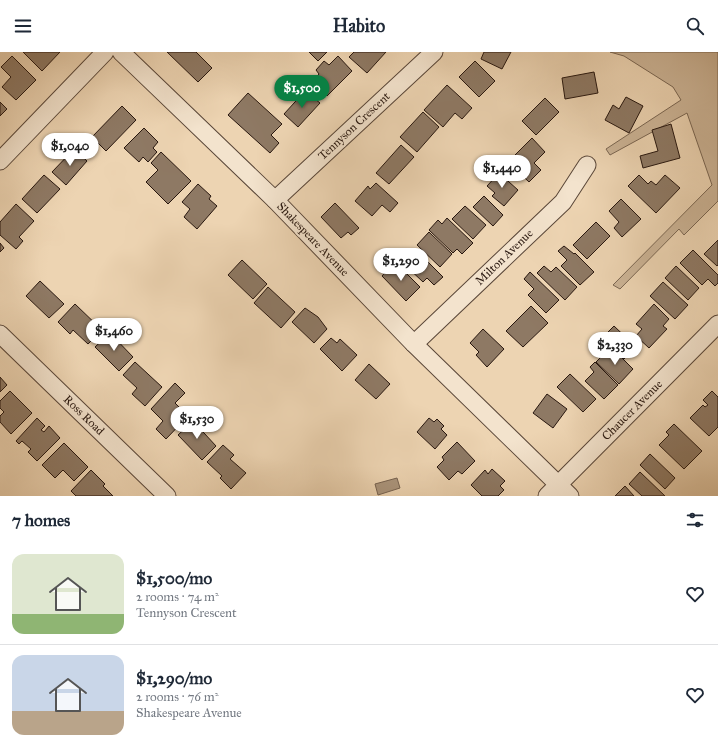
<!DOCTYPE html>
<html lang="en">
<head>
<meta charset="utf-8">
<style>
	:root { --surface:#fff; --page:#f6f6f7; --text:#1f2937; --muted:#747a83; --line:#e0e1e3; --accent:#0b8043 }
	body { margin:0; font-family:"IM FELL Great Primer",serif; background:var(--page); color:var(--text); height:100vh; display:flex; flex-direction:column; font-size:15px; white-space:nowrap }
	* { box-sizing:border-box; margin:0 }
	p { font-size:13px; color:var(--muted) }
	.icon { flex:none; width:22px; height:22px; fill:none; stroke:currentColor; stroke-width:2; stroke-linecap:round; stroke-linejoin:round }
	.map { position:relative; height:444px; overflow:hidden }
	.drawer { display:flex; flex-direction:column; background:var(--surface); flex:1 }
	.drawer>* { flex:none }
	.price { position:absolute; translate:-50% -34px; padding:0 9px; border-radius:14px; background:#fff; color:#222; font-size:13px; line-height:26px; filter:drop-shadow(0 1px 2px #0008) }
	.price::after { content:''; position:absolute; left:50%; top:24px; width:12px; height:9px; margin-left:-6px; background:inherit; clip-path:polygon(0 0,100% 0,50% 100%) }
	.price.current { background:var(--accent); color:#fff }
	ul { padding:0; list-style:none }
	li { display:flex; align-items:center; gap:12px; height:100px; padding:0 12px }
	li+li { border-top:1px solid var(--line) }
	li span { display:grid; place-items:center; flex:none; width:112px; height:80px; border-radius:12px; color:#555 }
	li>.icon { margin-inline-start:auto }
	span .icon { width:48px; height:48px; fill:#fffc; stroke-width:1 }
	li b { font-size:17px }
	h2 { display:flex; justify-content:space-between; align-items:center; height:48px; padding:0 12px; font-size:17px }
	header { display:flex; justify-content:space-between; align-items:center; height:52px; padding:0 12px; background:var(--surface); font-size:18px; font-weight:700 }
	.map>svg:first-child { display:block }
	.green { fill:#ccb496; stroke:#7a6652 }
	.water { fill:#aa947b; stroke:#766250 }
	.building { fill:#8e7964; stroke:#28170f }
	.lines { fill:none; stroke-linecap:round; stroke-linejoin:round }
	.minor-casing { stroke:#594638; stroke-width:19 }
	.minor { stroke:#f3e3cd; stroke-width:17 }
	.labels { text-anchor:middle; stroke-width:4; stroke-linejoin:round; paint-order:stroke }
	.street-label { font-size:12px; fill:#28170f; stroke:#f3e3cd }
</style>
</head>
<body>
<header><svg class="icon" aria-label="menu" viewBox="0 0 24 24"><path d="M4 6h16M4 12h16M4 18h16"/></svg>Habito<svg class="icon" aria-label="search" viewBox="0 0 24 24"><circle cx="10" cy="10" r="6"/><path d="M15 15l6 6"/></svg></header>
<div class="map">
<svg width="718" height="444" viewBox="0 0 718 444">
	<rect width="100%" height="100%" fill="#edd4b2"/>
	<filter id="stains"><feTurbulence type="fractalNoise" baseFrequency=".005" numOctaves="4"/><feColorMatrix values="0 0 0 0 .2 0 0 0 0 .09 0 0 0 0 .02 0 0 0 .5 -.17"/></filter>
	<radialGradient id="worn" r=".72"><stop offset=".6" stop-color="#630" stop-opacity="0"/><stop offset="1" stop-color="#630" stop-opacity=".3"/></radialGradient>
	<path class="green" d="M610 0H718V149L684 183 679 177 620 237 613 233 712 133 687 61 610 103 606 97 681 48 673 35 624 4Z"/>
	<path class="water" d="M397 426 400 436 378 443 375 432Z"/>
	<g class="building">
		<path d="M23 0H60L42 19Z"/>
		<path d="M167 0H196L212 16 198 30Z"/>
		<path d="M309 0H327L318 9Z"/>
		<path d="M354 0H386L367 21 349 5Z"/>
		<path d="M484 0H511L502 17 481 7Z"/>
		<path d="M12 4 36 28 16 48 2 35 11 25 1 15Z"/>
		<path d="M338 4 352 19 327 44 312 30 319 22 316 18 324 9 329 13Z"/>
		<path d="M475 9 495 29 479 45 459 25Z"/>
		<path d="M594 20 598 41 565 47 562 26Z"/>
		<path d="M447 33 472 56 462 67 455 61 443 75 424 58Z"/>
		<path d="M305 39 320 51 298 75 284 62Z"/>
		<path d="M248 41 282 72 271 83 279 91 270 101 228 63Z"/>
		<path d="M626 45 643 54 629 81 605 68 613 53 619 57Z"/>
		<path d="M545 46 559 60 536 83 522 69Z"/>
		<path d="M0 50 7 57 0 64Z"/>
		<path d="M122 54 136 68 106 99 92 85Z"/>
		<path d="M423 60 439 75 417 100 400 85Z"/>
		<path d="M671 72 680 106 643 116 640 104 658 99 652 78Z"/>
		<path d="M144 76 158 90 153 96 157 100 148 110 143 105 139 110 124 96Z"/>
		<path d="M532 86 545 100 534 111 541 118 529 130 508 110Z"/>
		<path d="M401 93 414 105 389 132 376 121Z"/>
		<path d="M74 97 87 109 66 133 52 120Z"/>
		<path d="M161 100 191 129 168 152 146 130 158 118 151 111Z"/>
		<path d="M499 121 518 138 504 154 492 144 495 141 487 134Z"/>
		<path d="M44 123 60 137 37 161 22 147Z"/>
		<path d="M639 123 648 132 651 129 656 133 665 123 680 136 656 161 628 134Z"/>
		<path d="M376 131 398 151 390 160 382 153 372 164 355 149 368 134 370 137Z"/>
		<path d="M198 132 211 144 209 147 217 154 197 177 184 165 190 157 182 150Z"/>
		<path d="M484 144 503 163 493 174 473 155Z"/>
		<path d="M621 147 641 167 622 185 614 176 619 170 609 159Z"/>
		<path d="M335 151 359 176 351 183 348 180 341 186 321 165Z"/>
		<path d="M16 152 34 169 19 185 23 189 16 197 0 183V170Z"/>
		<path d="M465 154 486 173 473 187 452 167Z"/>
		<path d="M447 166 473 191 462 202 457 197 453 201 429 178 438 168 442 172Z"/>
		<path d="M596 170 610 184 587 207 573 193Z"/>
		<path d="M429 180 452 202 440 215 417 193Z"/>
		<path d="M718 188V213L717 214 704 202Z"/>
		<path d="M0 191 4 196 0 200Z"/>
		<path d="M564 194 574 202 575 201 594 220 580 233 561 214 567 208 558 199Z"/>
		<path d="M693 198 718 223V231L715 234 708 227 702 233 680 211Z"/>
		<path d="M418 200 443 225 434 233 427 226 423 230 405 213Z"/>
		<path d="M242 208 267 232 253 247 228 223Z"/>
		<path d="M392 213 398 219 401 216 420 235 406 249 382 224Z"/>
		<path d="M544 214 551 220 556 215 577 235 565 248 537 221Z"/>
		<path d="M676 214 699 236 688 248 665 226Z"/>
		<path d="M530 220 559 248 546 261 528 243 534 237 524 227Z"/>
		<path d="M40 229 64 252 49 266 26 244Z"/>
		<path d="M663 230 688 253 675 267 650 244Z"/>
		<path d="M268 235 295 260 281 276 254 251Z"/>
		<path d="M75 252 102 278 88 292 73 278 70 282 58 270Z"/>
		<path d="M654 252 669 267 663 274 667 277 649 296 636 284 642 277 636 272Z"/>
		<path d="M531 254 548 271 523 295 506 279Z"/>
		<path d="M305 256 318 265 327 277 314 291 292 270Z"/>
		<path d="M614 274 636 295 624 307 602 286Z"/>
		<path d="M483 277 504 297 487 315 476 303 479 300 470 291Z"/>
		<path d="M110 281 133 305 119 319 95 295Z"/>
		<path d="M331 286 337 291 340 287 357 303 342 319 320 297Z"/>
		<path d="M608 298 611 301 614 298 633 317 619 332 596 310Z"/>
		<path d="M135 310 162 335 145 354 132 342 137 336 123 323Z"/>
		<path d="M595 310 618 333 604 347 585 329 594 320 590 315Z"/>
		<path d="M369 312 390 332 376 347 355 328Z"/>
		<path d="M570 322 596 347 583 360 557 335Z"/>
		<path d="M0 325 7 333 0 340Z"/>
		<path d="M175 331 185 341 175 351 188 364 166 387 156 377 163 369 151 357Z"/>
		<path d="M10 339 32 361 11 382 0 370V364L4 360 0 356V349Z"/>
		<path d="M712 339 718 345V375L709 384 690 366 703 353 705 355 708 353 703 348Z"/>
		<path d="M547 342 567 357 553 376 533 361Z"/>
		<path d="M37 366 45 374 41 378 44 380 49 374 60 386 37 409 28 400 31 397 22 389 19 392 16 389Z"/>
		<path d="M429 366 434 370 437 367 444 374 441 377 447 383 435 397 417 380Z"/>
		<path d="M193 369 216 394 202 408 178 383Z"/>
		<path d="M674 372 702 399 684 417 659 393 669 383 666 380Z"/>
		<path d="M457 390 475 409 462 422 458 419 449 428 437 415 444 408 442 405Z"/>
		<path d="M64 391 88 415 74 429 63 418 55 426 42 413Z"/>
		<path d="M223 393 234 403 230 407 246 421 231 437 220 426 222 424 207 410Z"/>
		<path d="M650 402 675 426 665 437 640 413Z"/>
		<path d="M492 417 505 429 500 434 504 438 498 444H482L471 433 485 418 488 422Z"/>
		<path d="M91 418 105 432 103 434 113 444H76L71 439Z"/>
		<path d="M640 420 665 444H642L629 432Z"/>
		<path d="M625 434 634 444H615Z"/>
	</g>
	<g class="lines">
		<defs>
			<g id="minor">
				<path d="M121 0 275 148 414 292 570 444"/>
				<path d="M0 109 105 0"/>
				<path d="M275 148 434 0"/>
				<path d="M0 282 167 444"/>
				<path d="M414 292 563 150 587 113"/>
				<path d="M547 444 718 272"/>
			</g>
		</defs>
		<use href="#minor" class="minor-casing"/>
		<use href="#minor" class="minor"/>
	</g>
	<g class="labels">
		<g class="street-label">
			<text transform="translate(354 74) rotate(-43)" y="4">Tennyson Crescent</text>
			<text transform="translate(313 187) rotate(46)" y="4">Shakespeare Avenue</text>
			<text transform="translate(504 205) rotate(-44)" y="4">Milton Avenue</text>
			<text transform="translate(632 358) rotate(-45)" y="4">Chaucer Avenue</text>
			<text transform="translate(84 363) rotate(44)" y="4">Ross Road</text>
		</g>
	</g>
	<rect width="100%" height="100%" filter="url(#stains)"/>
	<rect width="100%" height="100%" fill="url(#worn)"/>
</svg>
<b class="price current" style="left:302px;top:57px">$1,500</b>
<b class="price" style="left:70px;top:115px">$1,040</b>
<b class="price" style="left:502px;top:137px">$1,440</b>
<b class="price" style="left:401px;top:230px">$1,290</b>
<b class="price" style="left:114px;top:300px">$1,460</b>
<b class="price" style="left:615px;top:314px">$2,330</b>
<b class="price" style="left:197px;top:388px">$1,530</b>
</div>
<section class="drawer">
<h2>7 homes<svg class="icon" aria-label="filters" viewBox="0 0 24 24"><path d="M4 7h16M4 17h16"/><circle cx="9" cy="7" r="2"/><circle cx="15" cy="17" r="2"/></svg></h2>
<ul>
<li><span style="background:linear-gradient(#dfe7d0 75%,#8fb573 0)"><svg class="icon" aria-label="home" viewBox="0 0 24 24"><path d="M3 11l9-7 9 7M6 9v11h12V9"/></svg></span><div><b>$1,500/mo</b><p>2 rooms · 74 m²</p><p>Tennyson Crescent</p></div><svg class="icon" aria-label="heart" viewBox="0 0 24 24"><path d="M12 20l-8-8c-3-5 5-10 8-4 3-6 11-1 8 4z"/></svg></li>
<li><span style="background:linear-gradient(#c9d6e8 70%,#b9a48a 0)"><svg class="icon" aria-label="home" viewBox="0 0 24 24"><path d="M3 11l9-7 9 7M6 9v11h12V9"/></svg></span><div><b>$1,290/mo</b><p>2 rooms · 76 m²</p><p>Shakespeare Avenue</p></div><svg class="icon" aria-label="heart" viewBox="0 0 24 24"><path d="M12 20l-8-8c-3-5 5-10 8-4 3-6 11-1 8 4z"/></svg></li>
</ul>
</section>
</body>
</html>
